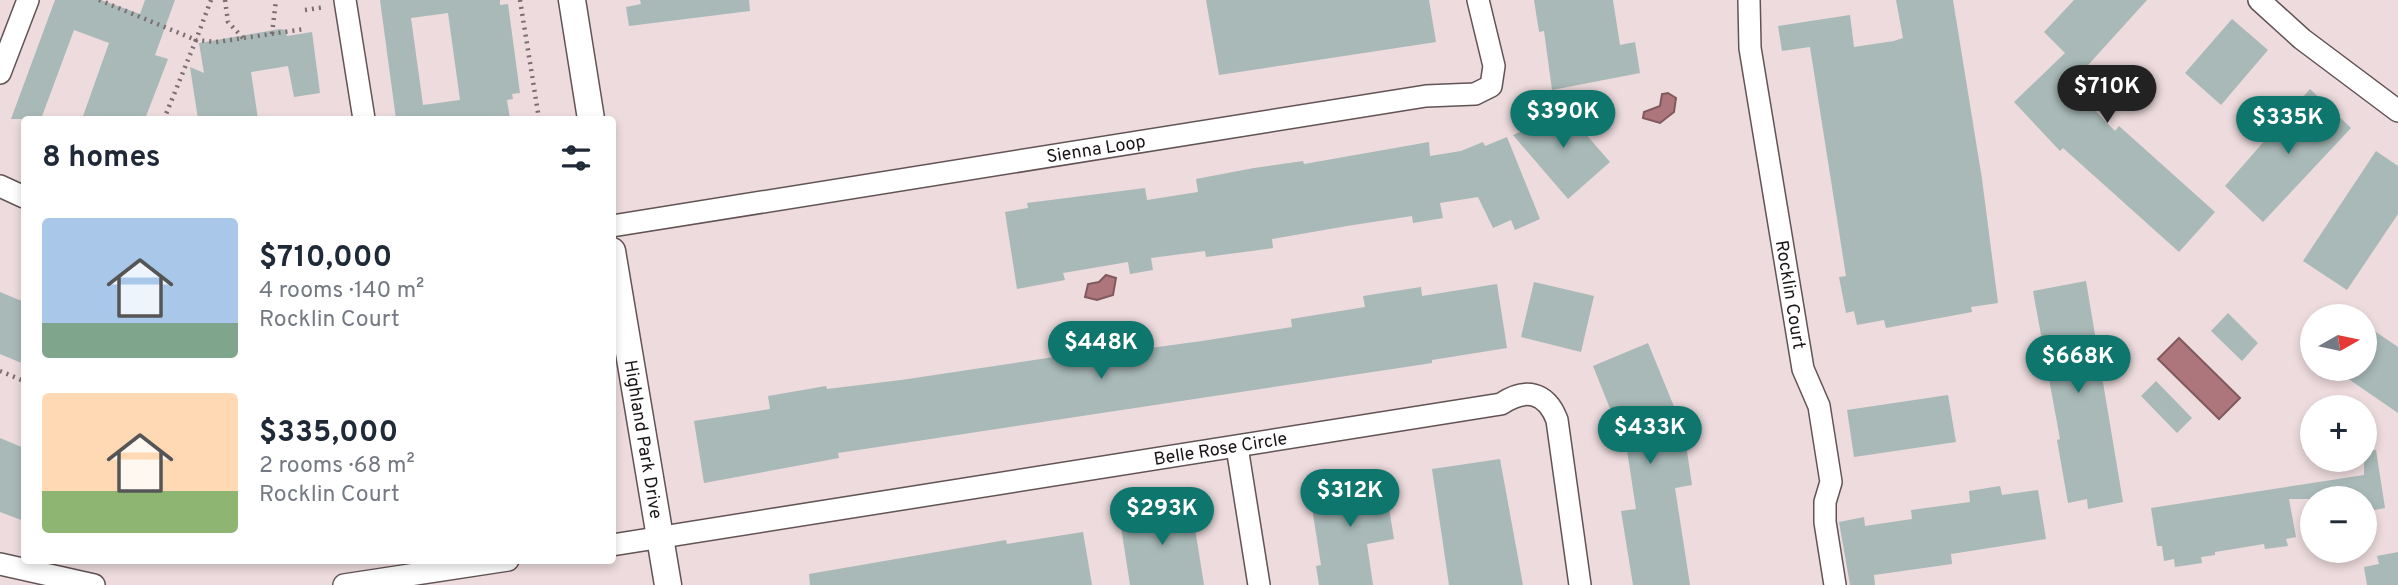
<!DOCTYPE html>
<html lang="en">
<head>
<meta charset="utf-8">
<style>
	:root { --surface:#fff; --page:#f2f2f3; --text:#1f2937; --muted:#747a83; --accent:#0f766e }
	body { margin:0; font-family:Overpass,sans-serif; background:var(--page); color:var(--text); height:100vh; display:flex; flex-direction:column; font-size:26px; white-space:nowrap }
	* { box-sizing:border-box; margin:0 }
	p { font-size:23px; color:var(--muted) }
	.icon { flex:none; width:38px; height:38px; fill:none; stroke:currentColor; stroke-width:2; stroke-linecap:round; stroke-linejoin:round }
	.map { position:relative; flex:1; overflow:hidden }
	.sheet { position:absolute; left:21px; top:116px; width:595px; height:448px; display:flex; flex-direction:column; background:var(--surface); border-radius:7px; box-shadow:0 4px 10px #0003 }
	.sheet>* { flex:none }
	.needle { width:46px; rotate:81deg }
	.fabs { position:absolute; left:2300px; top:304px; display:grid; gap:14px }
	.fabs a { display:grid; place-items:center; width:77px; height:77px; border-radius:50%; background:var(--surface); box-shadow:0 4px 10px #0003; font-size:35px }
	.price { position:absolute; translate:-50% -60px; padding:0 16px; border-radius:24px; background:var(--accent); color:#fff; font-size:23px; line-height:46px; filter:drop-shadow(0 2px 4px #0008) }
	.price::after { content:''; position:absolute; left:50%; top:42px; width:21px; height:16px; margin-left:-10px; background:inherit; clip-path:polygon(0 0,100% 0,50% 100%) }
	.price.current { background:#222; color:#fff }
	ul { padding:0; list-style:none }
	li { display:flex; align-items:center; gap:21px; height:175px; padding:0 21px }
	li span { display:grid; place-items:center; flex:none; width:196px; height:140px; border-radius:7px; color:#555 }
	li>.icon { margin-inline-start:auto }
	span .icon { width:84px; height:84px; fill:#fffc; stroke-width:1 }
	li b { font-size:30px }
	h2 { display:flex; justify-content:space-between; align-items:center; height:84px; padding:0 21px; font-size:30px }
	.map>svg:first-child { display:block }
	.water { fill:#ad767c; stroke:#81595d; stroke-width:2 }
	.building { fill:#a8b9b7; fill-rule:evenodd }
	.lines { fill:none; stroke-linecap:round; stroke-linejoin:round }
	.minor-casing { stroke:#625354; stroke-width:24 }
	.tertiary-casing { stroke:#625354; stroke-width:29 }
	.path { stroke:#7a6e70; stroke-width:4.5; stroke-dasharray:2 5; stroke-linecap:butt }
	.minor { stroke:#fff; stroke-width:21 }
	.tertiary { stroke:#fff; stroke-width:26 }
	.labels { text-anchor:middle; stroke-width:5; stroke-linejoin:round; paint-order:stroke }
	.street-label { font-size:18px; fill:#1a1415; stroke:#fae8ea }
</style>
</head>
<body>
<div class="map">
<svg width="2398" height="585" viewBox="0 0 2398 585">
	<rect width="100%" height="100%" fill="#eddbdd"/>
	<g class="water">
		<path d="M1668 93 1676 98 1674 112 1660 123 1643 118 1644 112 1660 106 1662 94Z"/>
		<path d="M1106 275 1116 278 1113 295 1097 300 1085 297 1088 284 1099 282Z"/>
		<path d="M2179 338 2240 398 2219 419 2158 359Z"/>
	</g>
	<g class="building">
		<path d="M55 0H101L140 14 145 0H175L155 55 168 59 145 119H82L109 43 74 30 41 119H11Z"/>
		<path d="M380 0H500V5L508 4 520 93 512 94 513 99 507 100 510 119H396ZM448 13 460 100 423 105 411 18Z"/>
		<path d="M640 0H749L750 11 629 26 626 7 641 4Z"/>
		<path d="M1206 0H1429L1436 42 1219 75Z"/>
		<path d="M1534 0H1613L1620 45 1635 42 1640 73 1552 90 1544 31 1539 32Z"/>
		<path d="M1896 0H1953L1982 179 1998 303 1971 307 1972 312 1886 328 1884 320 1857 325 1854 311 1846 313 1839 277 1846 276 1810 47 1782 51 1778 26 1850 15 1854 47 1894 41 1903 38Z"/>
		<path d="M2074 0H2147L2070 85 2115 131 2119 126 2215 212 2179 252 2063 148 2060 151 2014 102 2065 53 2044 32Z"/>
		<path d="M2232 19 2268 50 2221 105 2185 73Z"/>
		<path d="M280 29 286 30 287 36 312 32 320 93 294 97 288 66 251 72 258 119H198L190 67 204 73 199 43Z"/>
		<path d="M2310 89 2351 128 2263 222 2225 186Z"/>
		<path d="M1557 101 1610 162 1568 199 1513 135 1546 121 1540 115Z"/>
		<path d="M1507 137 1540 219 1515 230 1511 220 1493 228 1478 197 1440 203 1443 218 1413 223 1412 216 1347 226 1272 239 1273 248 1244 252 1206 257 1205 251 1151 258 1153 270 1130 274 1128 262 1063 273 1065 280 1017 289 1005 212 1028 208 1027 203 1145 188 1147 200 1198 192 1196 179 1254 168 1303 161 1304 164 1429 142 1430 156 1461 151 1483 142 1485 146Z"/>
		<path d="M2376 151 2398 166V214L2347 290 2303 261Z"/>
		<path d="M2086 281 2123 502 2088 509 2087 499 2068 503 2057 440 2060 439 2033 291Z"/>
		<path d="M1534 282 1594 296 1581 352 1521 337Z"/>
		<path d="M1497 284 1507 348 1432 360V363L838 453 839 458 704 483 694 421 770 409 768 396 826 386 827 389 901 380 1067 355 1065 346 1126 338 1128 351 1202 341 1292 327 1291 319 1365 307 1363 296 1421 287 1422 296Z"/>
		<path d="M0 292 24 302V364L0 354Z"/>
		<path d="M2228 313 2258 343 2242 361 2211 331Z"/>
		<path d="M2364 324 2398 347V413L2334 369H2364Z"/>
		<path d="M1648 343 1684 431 1692 485 1675 488 1690 585H1633L1621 511 1636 509 1622 418 1615 421 1593 366Z"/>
		<path d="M2156 381 2192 418 2177 433 2141 396Z"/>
		<path d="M1948 395 1956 442 1854 457 1847 410Z"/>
		<path d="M0 438 24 448V521L0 512Z"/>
		<path d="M2376 450 2385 508 2364 512V499H2289L2296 537 2286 539 2288 546 2265 549 2264 544 2215 552V555L2201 557 2202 563 2175 567 2174 559 2164 561 2162 546H2157L2151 508 2364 475V451Z"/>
		<path d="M1500 459 1523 585H1449L1432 469Z"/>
		<path d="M1384 477 1394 539 1367 544 1373 585H1319L1316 566 1321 565 1309 489Z"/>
		<path d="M2000 486 2002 495 2038 490 2046 539 1951 554 1952 564 1874 575 1875 585H1850L1839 522 1864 517 1865 526 1912 519 1911 510 1970 502 1969 491Z"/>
		<path d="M1191 503 1204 585H1130L1119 514Z"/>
		<path d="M1083 532 1092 585H810L809 574 1006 540 1007 544Z"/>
		<path d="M2398 552V585H2367L2364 567 2379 564 2377 556Z"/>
	</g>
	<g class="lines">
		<defs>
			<g id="minor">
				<path d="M345 0 364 119"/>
				<path id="s1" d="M1749 0 1750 48 1803 369 1819 406 1831 482 1825 502V522L1835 585"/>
				<path d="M2259 0 2302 39 2398 111"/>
				<path d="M0 73 28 0"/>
				<path d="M0 186 24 197"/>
				<path id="s2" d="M612 226 1426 96 1475 94 1491 86 1494 66 1478 0"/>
				<path d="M1237 447 1259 585"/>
				<path id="s3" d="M612 545 1501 404C1525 388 1546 391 1557 420L1580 585"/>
				<path d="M0 564 94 585"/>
				<path d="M344 585 508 560"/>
			</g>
			<g id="tertiary">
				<path d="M572 0 591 119"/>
				<path id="s4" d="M612 251 668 585"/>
			</g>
		</defs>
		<use href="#minor" class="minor-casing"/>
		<use href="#tertiary" class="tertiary-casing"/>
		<g class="path">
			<path d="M99 0 196 40 164 119"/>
			<path d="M211 0 196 40 216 42 305 29"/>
			<path d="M225 0 228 22 243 38"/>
			<path d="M520 0 539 119"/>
			<path d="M305 10 325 7"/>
			<path d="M272 34 276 0"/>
			<path d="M0 371 24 381"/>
		</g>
		<use href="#minor" class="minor"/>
		<use href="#tertiary" class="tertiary"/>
	</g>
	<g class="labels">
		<g class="street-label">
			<text dy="6" stroke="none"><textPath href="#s2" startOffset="490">Sienna Loop</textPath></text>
			<text dy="6" stroke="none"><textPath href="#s1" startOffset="298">Rocklin Court</textPath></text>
			<text dy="6" stroke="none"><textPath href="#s4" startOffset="191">Highland Park Drive</textPath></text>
			<text dy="6" stroke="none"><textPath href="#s3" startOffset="616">Belle Rose Circle</textPath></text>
		</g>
	</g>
</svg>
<div class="fabs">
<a><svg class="needle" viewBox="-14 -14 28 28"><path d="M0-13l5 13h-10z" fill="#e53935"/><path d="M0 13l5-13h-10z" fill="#747a83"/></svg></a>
<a>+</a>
<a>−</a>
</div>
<b class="price current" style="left:2107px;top:125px">$710K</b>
<b class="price" style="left:1563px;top:150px">$390K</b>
<b class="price" style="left:2288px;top:156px">$335K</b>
<b class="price" style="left:1101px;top:381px">$448K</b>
<b class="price" style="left:2078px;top:395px">$668K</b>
<b class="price" style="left:1650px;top:466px">$433K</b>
<b class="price" style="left:1350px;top:529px">$312K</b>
<b class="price" style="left:1162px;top:547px">$293K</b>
<section class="sheet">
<h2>8 homes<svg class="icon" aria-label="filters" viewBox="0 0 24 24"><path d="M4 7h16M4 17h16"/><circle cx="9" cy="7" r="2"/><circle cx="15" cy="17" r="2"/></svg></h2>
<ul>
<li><span style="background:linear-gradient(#a9c7e8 75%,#7fa58c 0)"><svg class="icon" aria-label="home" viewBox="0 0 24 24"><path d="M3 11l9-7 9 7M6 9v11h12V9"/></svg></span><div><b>$710,000</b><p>4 rooms · 140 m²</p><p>Rocklin Court</p></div></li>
<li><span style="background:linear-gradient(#ffd9b3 70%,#8fb573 0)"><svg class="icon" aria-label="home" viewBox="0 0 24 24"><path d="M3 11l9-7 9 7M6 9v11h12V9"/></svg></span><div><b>$335,000</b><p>2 rooms · 68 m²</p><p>Rocklin Court</p></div></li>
</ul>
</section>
</div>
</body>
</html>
